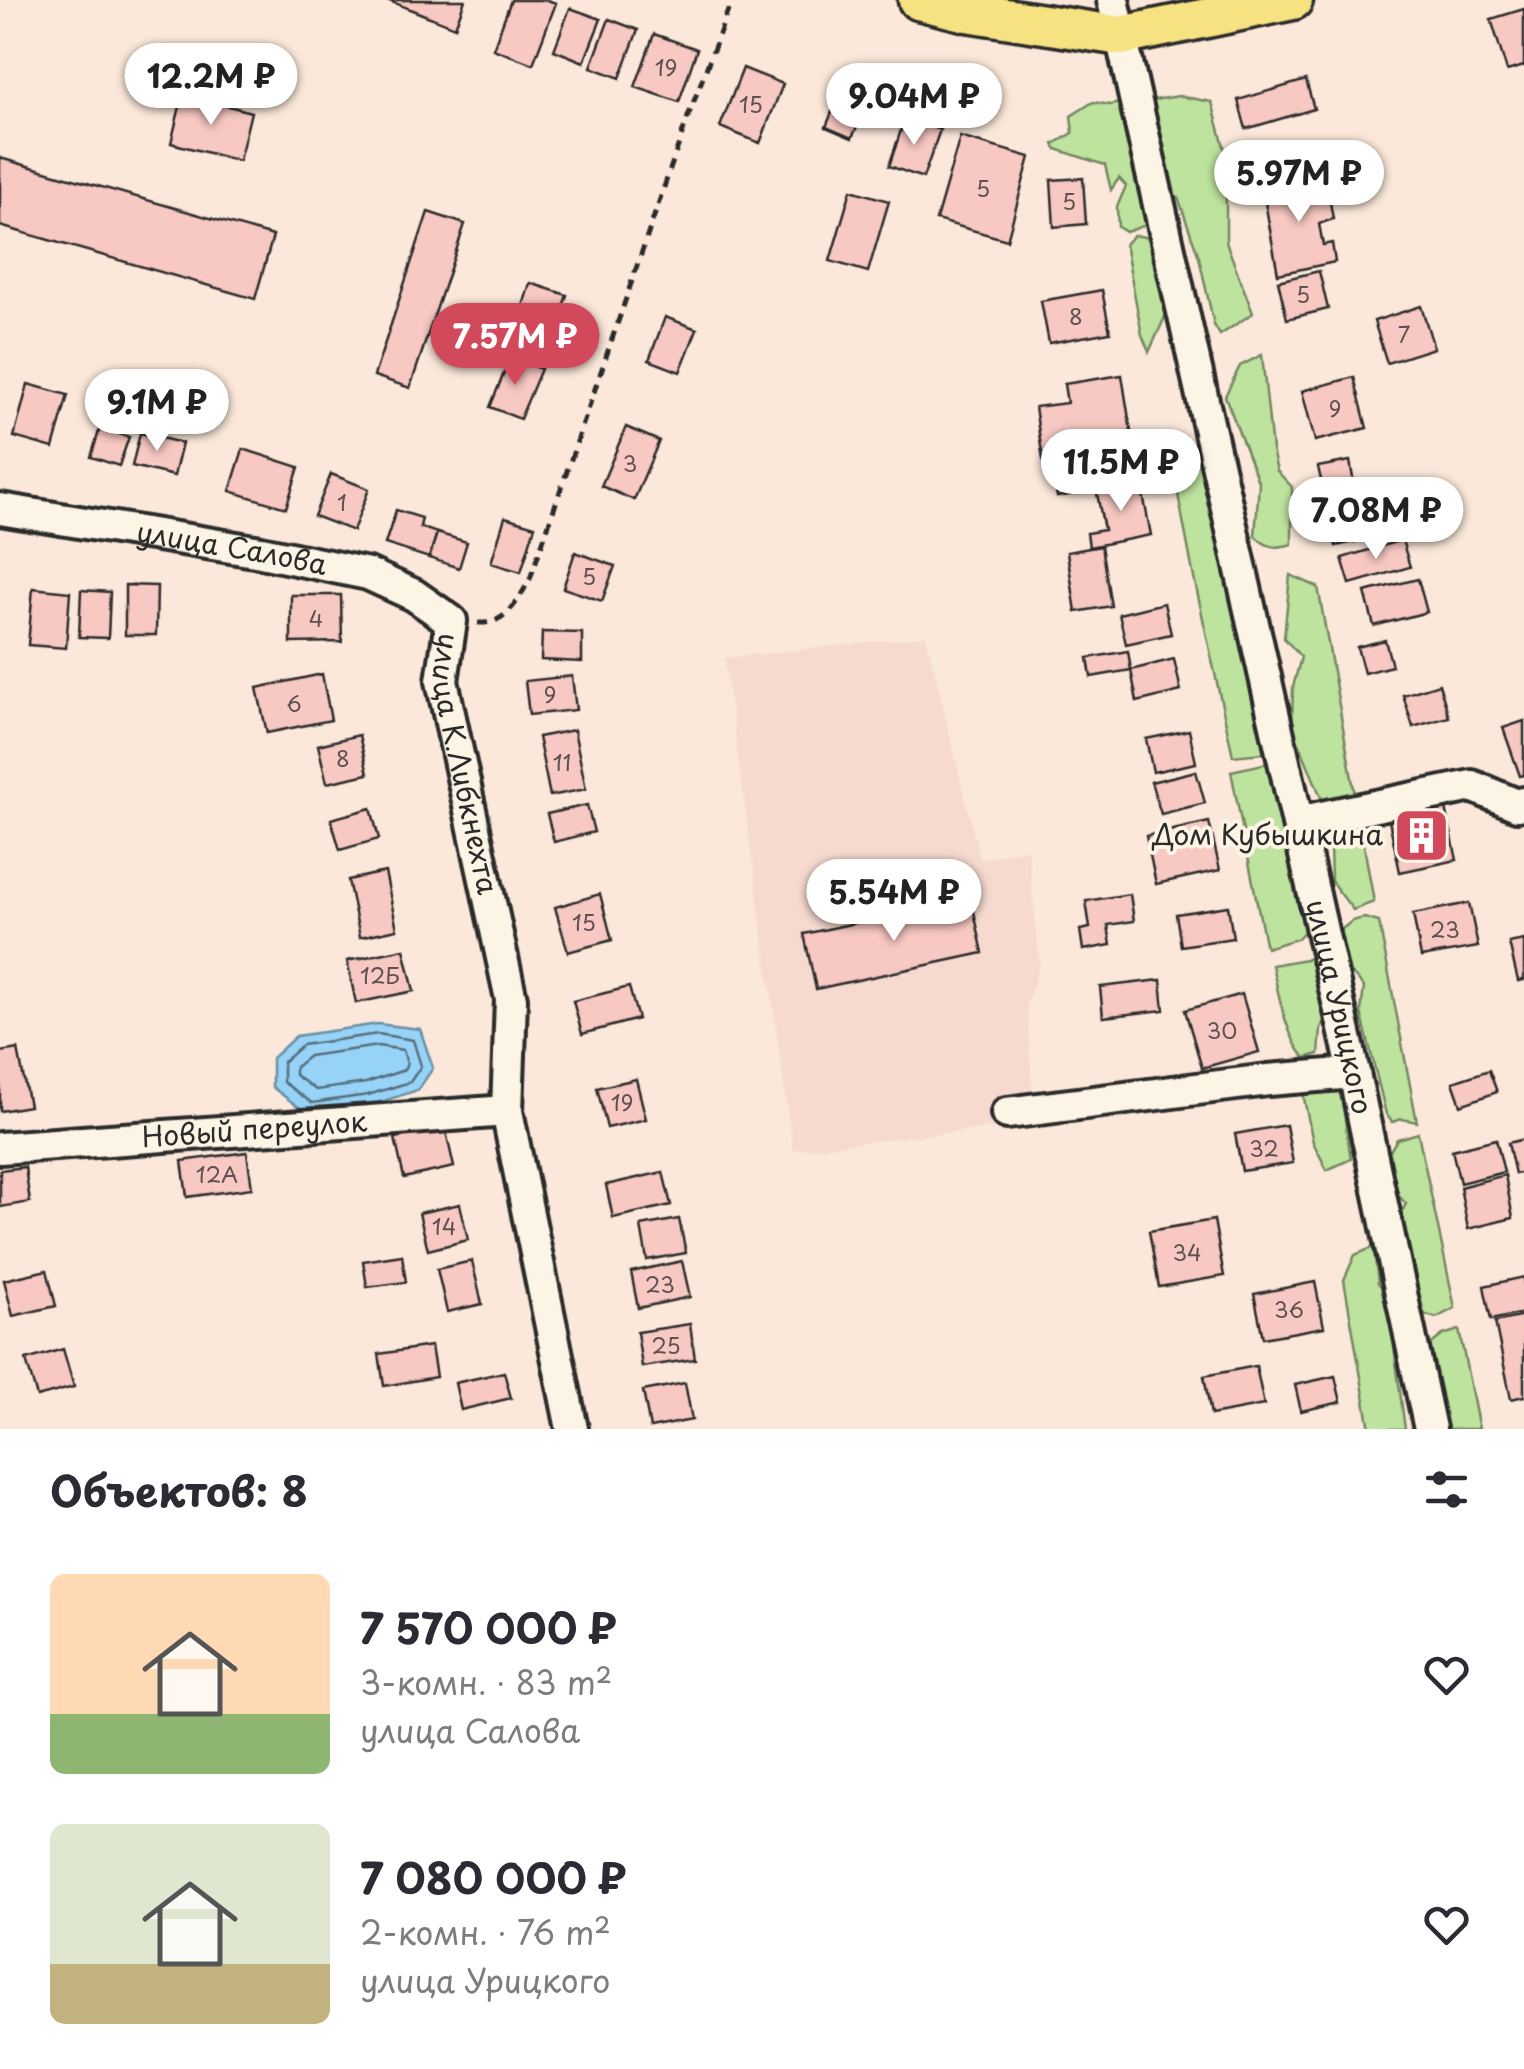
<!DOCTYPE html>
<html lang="ru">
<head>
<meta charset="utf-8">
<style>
	:root { --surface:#fff; --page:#f2f2f3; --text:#2b2b33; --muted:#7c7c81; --accent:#d1495b }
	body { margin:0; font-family:"Playpen Sans",sans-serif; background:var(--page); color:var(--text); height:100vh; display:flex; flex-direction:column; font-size:38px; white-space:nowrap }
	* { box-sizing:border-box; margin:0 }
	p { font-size:32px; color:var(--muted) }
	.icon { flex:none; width:55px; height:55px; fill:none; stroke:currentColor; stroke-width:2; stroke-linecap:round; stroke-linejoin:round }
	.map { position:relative; height:1429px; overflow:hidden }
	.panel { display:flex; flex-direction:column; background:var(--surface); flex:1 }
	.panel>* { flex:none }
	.price { position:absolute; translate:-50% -85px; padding:0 22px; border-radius:35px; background:#fff; color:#222; font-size:32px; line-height:65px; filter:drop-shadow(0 2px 5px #0008) }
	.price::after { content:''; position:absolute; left:50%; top:60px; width:30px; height:22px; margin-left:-15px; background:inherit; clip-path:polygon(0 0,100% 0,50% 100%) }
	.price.selected { background:var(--accent); color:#fff }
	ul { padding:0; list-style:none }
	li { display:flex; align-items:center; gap:30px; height:250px; padding:0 50px }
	li span { display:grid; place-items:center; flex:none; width:280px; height:200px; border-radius:15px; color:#555 }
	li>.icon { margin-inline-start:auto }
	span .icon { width:120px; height:120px; fill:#fffc; stroke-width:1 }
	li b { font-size:42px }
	h2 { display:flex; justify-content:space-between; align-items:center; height:120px; padding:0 50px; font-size:42px }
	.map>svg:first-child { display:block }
	.built { fill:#f6dad0 }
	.green { fill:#bee39e; stroke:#748764; stroke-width:2.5 }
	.water { fill:#96d3f7; stroke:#6b90a5; stroke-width:2.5 }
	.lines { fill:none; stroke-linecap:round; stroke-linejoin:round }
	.shore { stroke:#566e7d; stroke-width:2.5 }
	.building { fill:#f8c8c2; stroke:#2b2b2b; stroke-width:2.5 }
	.minor-casing { stroke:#2b2b2b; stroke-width:38 }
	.major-casing { stroke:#2b2b2b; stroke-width:45 }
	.path { stroke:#2b2b2b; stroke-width:5; stroke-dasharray:10 8; stroke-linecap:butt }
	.minor { stroke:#fcf5e5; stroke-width:30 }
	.major { stroke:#f7e281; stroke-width:38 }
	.labels { text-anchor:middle; stroke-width:8; stroke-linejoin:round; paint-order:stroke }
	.number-label { font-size:22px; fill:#5e5251 }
	.street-label { font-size:28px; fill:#2b2b2b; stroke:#fcf5e5 }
	.poi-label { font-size:28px; fill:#2b2b2b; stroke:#fcf5e5; text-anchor:end }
</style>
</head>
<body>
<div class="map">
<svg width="1524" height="1429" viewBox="0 0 1524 1429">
	<rect width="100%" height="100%" fill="#fbe8da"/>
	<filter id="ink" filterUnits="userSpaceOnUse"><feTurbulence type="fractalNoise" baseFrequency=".01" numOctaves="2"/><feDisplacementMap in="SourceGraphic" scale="20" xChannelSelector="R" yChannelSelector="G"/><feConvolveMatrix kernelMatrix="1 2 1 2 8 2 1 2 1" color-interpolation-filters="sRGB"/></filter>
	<g filter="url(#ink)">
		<path class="built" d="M926 636 980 859 1028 849 1040 964 1027 1003 1034 1123 793 1150 724 658Z"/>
		<g class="green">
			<path d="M1179 96 1212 102 1226 154V242L1253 313 1220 335 1214 325 1199 257 1178 197 1165 196 1142 102Z"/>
			<path d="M1093 102 1110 105 1126 102 1155 217 1146 225 1126 232 1118 227 1117 207 1126 186 1119 178 1111 190 1105 165 1056 149 1054 144 1073 133 1071 116Z"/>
			<path d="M1134 235 1150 238 1160 248 1170 306 1149 352 1142 335 1125 244Z"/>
			<path d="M1262 355 1272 450 1277 471 1292 487V544C1275 549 1268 548 1255 536L1259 484 1225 396 1240 366Z"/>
			<path d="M1169 447 1210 453 1274 752 1233 756 1193 573Z"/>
			<path d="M1290 575 1318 587 1374 902 1353 910 1331 881 1330 844 1325 807 1292 726 1293 687 1301 657 1284 638Z"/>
			<path d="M1268 763 1281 774 1286 798 1289 862 1300 876 1311 924 1297 939 1266 948 1231 771Z"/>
			<path d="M1364 918 1379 922 1417 1122 1402 1119 1392 1122 1386 1114 1361 1012 1364 987 1352 974 1344 975 1331 938 1352 921Z"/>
			<path d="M1323 956 1328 1009 1321 1029 1319 1054 1305 1058C1285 1035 1279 995 1272 965Z"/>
			<path d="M1301 1084 1340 1087 1351 1159 1327 1170 1313 1142Z"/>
			<path d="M1418 1133 1455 1308 1436 1318 1426 1315 1409 1297 1397 1220 1406 1204 1390 1186 1383 1163 1397 1139Z"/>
			<path d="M1374 1247 1378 1283 1395 1298 1391 1324 1405 1429H1370L1344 1280 1355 1255Z"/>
			<path d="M1459 1330 1479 1429H1442L1425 1349 1443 1335Z"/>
		</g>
		<path class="water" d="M378 1024 420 1029 433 1068 418 1090 371 1105 308 1114 272 1087V1058L296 1036Z"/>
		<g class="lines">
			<g class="shore">
				<path d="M378 1034 413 1040 421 1066 410 1082 368 1095 312 1103 283 1082V1062L302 1045Z"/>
				<path d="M378 1046 403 1050 407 1064 404 1070 366 1083 316 1090 295 1075V1067L309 1056Z"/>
			</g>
		</g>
		<g class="building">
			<path d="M387 0H465L455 27Z"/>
			<path d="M511 0H547L556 3 533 64 493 49Z"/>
			<path d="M570 8 601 19 584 62 554 50Z"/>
			<path d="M1524 9V66L1507 71 1491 19Z"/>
			<path d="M609 19 638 30 620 78 591 67Z"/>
			<path d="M654 34 697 49 679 102 635 87Z"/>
			<path d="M743 68 783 84 760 143 720 127Z"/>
			<path d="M1306 80 1314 109 1246 129 1238 100Z"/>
			<path d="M841 90 868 101 852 138 826 127Z"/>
			<path d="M183 94 251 112 239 161 171 143Z"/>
			<path d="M905 118 940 130 923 178 889 166Z"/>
			<path d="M960 137 1030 157 1007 240 936 220Z"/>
			<path d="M0 158 273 236 255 299 0 226Z"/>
			<path d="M1083 178 1086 224 1054 227 1051 180Z"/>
			<path d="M1326 179 1333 219 1319 224 1323 245 1332 243 1335 262 1278 274 1263 191Z"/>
			<path d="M851 190 889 201 868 272 830 261Z"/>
			<path d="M428 212 465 224 410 388 374 376Z"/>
			<path d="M1319 271 1328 309 1287 319 1278 281Z"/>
			<path d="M530 283 567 295 557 325 521 313Z"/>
			<path d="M1102 290 1110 332 1049 343 1041 301Z"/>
			<path d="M1421 306 1434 348 1387 363 1374 321Z"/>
			<path d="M665 317 697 329 680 372 649 360Z"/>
			<path d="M511 356 541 369 520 419 490 407Z"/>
			<path d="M1122 375 1134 451 1093 457 1090 440 1068 444 1070 462 1044 466 1035 407 1067 403 1064 384Z"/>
			<path d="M1354 377 1367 428 1315 441 1302 391Z"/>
			<path d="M28 384 68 395 53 448 14 437Z"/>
			<path d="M626 427 659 441 634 500 601 486Z"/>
			<path d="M100 428 129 437 119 466 91 457Z"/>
			<path d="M140 433 182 443 174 476 132 466Z"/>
			<path d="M243 449 299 467 286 508 230 491Z"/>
			<path d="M1350 461 1356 495 1366 493 1368 508 1385 505 1390 534 1336 546 1318 467Z"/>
			<path d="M1077 469 1081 493 1057 497 1053 473Z"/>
			<path d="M331 474 369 489 353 531 314 516Z"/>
			<path d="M1140 479 1151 535 1089 547 1087 533 1104 530 1096 488Z"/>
			<path d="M396 510 422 518 420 527 437 533 429 558 385 544Z"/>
			<path d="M505 517 535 526 521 572 491 563Z"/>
			<path d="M437 533 467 542 459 568 429 558Z"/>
			<path d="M1402 540 1410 567 1350 584 1342 558Z"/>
			<path d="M1101 546 1111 606 1076 612 1067 552Z"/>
			<path d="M575 552 615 566 602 601 563 588Z"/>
			<path d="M1418 579 1427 612 1374 626 1365 592Z"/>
			<path d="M125 585 157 586 156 635H125Z"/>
			<path d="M33 588 70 592 66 648 28 645Z"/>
			<path d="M81 590 110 592 108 638 79 637Z"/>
			<path d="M291 595H341L342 642 291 643Z"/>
			<path d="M1164 603 1171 634 1126 644 1119 614Z"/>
			<path d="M542 632 582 633V662L541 660Z"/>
			<path d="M1385 640 1392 666 1364 673 1357 647Z"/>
			<path d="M1128 651 1131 670 1091 677 1088 658Z"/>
			<path d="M1174 659 1181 691 1137 702 1131 670Z"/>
			<path d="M322 674 331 720 267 733 257 688Z"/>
			<path d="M572 676 576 710 529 715 525 681Z"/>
			<path d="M1439 684 1449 717 1413 727 1403 695Z"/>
			<path d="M1524 721V775L1520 776 1503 728Z"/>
			<path d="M574 730 586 789 550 796 538 737Z"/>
			<path d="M1189 730 1196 763 1153 772 1146 739Z"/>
			<path d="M359 735 368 774 327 783 318 745Z"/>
			<path d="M1196 771 1205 803 1161 814 1151 782Z"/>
			<path d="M1444 799 1457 860 1400 872 1387 811Z"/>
			<path d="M587 805 594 832 554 842 547 814Z"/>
			<path d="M371 808 379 839 340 850 331 819Z"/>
			<path d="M1209 822 1220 870 1156 884 1146 836Z"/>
			<path d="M385 872 397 929 360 937 348 880Z"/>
			<path d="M600 894 612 940 568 952 555 907Z"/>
			<path d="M1130 894 1134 921 1108 925 1111 945 1083 950 1080 930 1090 928 1086 901Z"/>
			<path d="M971 898 983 953 816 989 804 934Z"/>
			<path d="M1469 903 1478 947 1421 957 1413 914Z"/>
			<path d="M1228 906 1233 938 1181 946 1176 914Z"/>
			<path d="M1524 940V980L1518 981 1509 943Z"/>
			<path d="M404 949 414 991 356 1003 347 961Z"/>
			<path d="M1161 980 1164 1010 1103 1017 1100 987Z"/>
			<path d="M629 987 638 1019 582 1034 573 1001Z"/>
			<path d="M1242 994 1259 1052 1202 1068 1185 1010Z"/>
			<path d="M18 1049 29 1106 0 1111V1052Z"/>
			<path d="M1489 1070 1497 1092 1461 1105 1453 1082Z"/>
			<path d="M636 1079 646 1119 607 1128 597 1088Z"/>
			<path d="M1286 1125 1293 1163 1242 1171 1235 1134Z"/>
			<path d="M445 1127 454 1167 404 1178 395 1138Z"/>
			<path d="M1496 1139 1504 1172 1460 1183 1452 1150Z"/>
			<path d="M1524 1139V1172L1515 1174 1508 1143Z"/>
			<path d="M247 1152 252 1188 187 1197 182 1161Z"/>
			<path d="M25 1167 30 1202 0 1207V1170Z"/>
			<path d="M663 1172 671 1205 613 1218 606 1185Z"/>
			<path d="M1505 1175 1513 1218 1468 1229 1460 1187Z"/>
			<path d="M460 1204 468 1240 428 1250 419 1213Z"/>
			<path d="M679 1219 686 1253 647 1260 641 1226Z"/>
			<path d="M1214 1220 1224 1276 1159 1287 1149 1231Z"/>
			<path d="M402 1255 406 1282 367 1287 363 1261Z"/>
			<path d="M472 1261 482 1304 447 1312 437 1269Z"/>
			<path d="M682 1261 690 1297 638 1308 631 1272Z"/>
			<path d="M47 1270 56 1306 13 1316 4 1280Z"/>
			<path d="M1524 1277V1313L1491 1320 1484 1286Z"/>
			<path d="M1315 1282 1324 1327 1263 1338 1254 1294Z"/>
			<path d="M1524 1316V1396L1511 1399 1495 1322Z"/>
			<path d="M690 1324 695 1359 642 1367 637 1332Z"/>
			<path d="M431 1346 436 1377 384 1386 379 1354Z"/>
			<path d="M63 1349 74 1387 37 1397 26 1360Z"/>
			<path d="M1256 1366 1264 1405 1211 1415 1204 1376Z"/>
			<path d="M504 1372 511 1398 461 1410 455 1383Z"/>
			<path d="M1335 1376 1341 1402 1301 1411 1295 1385Z"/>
			<path d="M685 1383 692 1420 650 1428 643 1391Z"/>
		</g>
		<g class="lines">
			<defs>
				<g id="minor">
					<path id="s1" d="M1113 0 1354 1073 1430 1429"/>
					<path id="s2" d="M0 509 261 552 368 574 414 595 451 621 442 681 511 999 507 1111 572 1429"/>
					<path d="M1298 822 1472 786 1517 805 1524 803"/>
					<path d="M1007 1113 1268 1080 1354 1073"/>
					<path id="s3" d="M0 1148 507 1111"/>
				</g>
				<path id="major" d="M918 0 967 12 1121 36 1293 0"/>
			</defs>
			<use href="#minor" class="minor-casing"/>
			<use href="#major" class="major-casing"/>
			<path class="path" d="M478 623C507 625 518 600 530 579L688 117 732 0"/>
			<use href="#minor" class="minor"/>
			<use href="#major" class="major"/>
		</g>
	</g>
	<defs>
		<symbol id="building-square" viewBox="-11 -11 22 22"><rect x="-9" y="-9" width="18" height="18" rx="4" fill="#d1495b" stroke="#fcf5e5"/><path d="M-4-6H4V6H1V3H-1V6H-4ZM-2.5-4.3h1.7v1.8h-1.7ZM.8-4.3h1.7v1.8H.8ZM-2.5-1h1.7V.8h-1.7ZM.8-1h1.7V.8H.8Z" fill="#fff"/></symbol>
	</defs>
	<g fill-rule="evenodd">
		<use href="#building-square" x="1390" y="804" width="63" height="63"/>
	</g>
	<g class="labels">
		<g class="number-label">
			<text x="666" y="76">19</text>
			<text x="751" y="113">15</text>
			<text x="983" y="197">5</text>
			<text x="1069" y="210">5</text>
			<text x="1303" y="303">5</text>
			<text x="1076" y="325">8</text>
			<text x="1404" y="343">7</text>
			<text x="1335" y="417">9</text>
			<text x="630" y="472">3</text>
			<text x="342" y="511">1</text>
			<text x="589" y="585">5</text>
			<text x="316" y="627">4</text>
			<text x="550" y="703">9</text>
			<text x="294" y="712">6</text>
			<text x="343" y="767">8</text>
			<text x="562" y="771">11</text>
			<text x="584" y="931">15</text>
			<text x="1445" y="938">23</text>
			<text x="380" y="984">12Б</text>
			<text x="1222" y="1039">30</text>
			<text x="622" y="1111">19</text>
			<text x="1264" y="1157">32</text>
			<text x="217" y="1183">12А</text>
			<text x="444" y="1235">14</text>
			<text x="1187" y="1261">34</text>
			<text x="660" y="1293">23</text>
			<text x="1289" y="1318">36</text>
			<text x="666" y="1354">25</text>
		</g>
		<g class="street-label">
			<text dy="10" stroke="none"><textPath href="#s2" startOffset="235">улица Салова</textPath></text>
			<text dy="10" stroke="none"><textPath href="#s2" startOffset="615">улица К.Либкнехта</textPath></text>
			<text dy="10" stroke="none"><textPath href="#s1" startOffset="1032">улица Урицкого</textPath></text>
			<text dy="10" stroke="none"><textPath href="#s3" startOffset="255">Новый переулок</textPath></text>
		</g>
		<g class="poi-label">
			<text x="1383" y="845">Дом Кубышкина</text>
		</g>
	</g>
</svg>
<b class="price" style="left:211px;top:128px">12.2M ₽</b>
<b class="price" style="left:914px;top:148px">9.04M ₽</b>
<b class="price" style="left:1299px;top:225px">5.97M ₽</b>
<b class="price selected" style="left:515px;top:388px">7.57M ₽</b>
<b class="price" style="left:157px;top:454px">9.1M ₽</b>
<b class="price" style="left:1121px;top:514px">11.5M ₽</b>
<b class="price" style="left:1376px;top:562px">7.08M ₽</b>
<b class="price" style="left:894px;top:944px">5.54M ₽</b>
</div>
<section class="panel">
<h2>Объектов: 8<svg class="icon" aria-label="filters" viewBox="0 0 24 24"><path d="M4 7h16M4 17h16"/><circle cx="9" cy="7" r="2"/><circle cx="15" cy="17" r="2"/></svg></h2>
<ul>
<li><span style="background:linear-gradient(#ffd9b3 70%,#8fb573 0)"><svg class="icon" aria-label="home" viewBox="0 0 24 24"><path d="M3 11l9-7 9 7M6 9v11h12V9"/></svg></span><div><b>7 570 000 ₽</b><p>3-комн. · 83 m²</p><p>улица Салова</p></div><svg class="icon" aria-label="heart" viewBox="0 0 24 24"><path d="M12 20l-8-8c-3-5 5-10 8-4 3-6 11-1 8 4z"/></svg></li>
<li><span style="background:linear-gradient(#dfe7d0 70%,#c2b280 0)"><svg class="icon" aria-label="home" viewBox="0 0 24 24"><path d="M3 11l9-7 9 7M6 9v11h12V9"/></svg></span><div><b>7 080 000 ₽</b><p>2-комн. · 76 m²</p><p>улица Урицкого</p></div><svg class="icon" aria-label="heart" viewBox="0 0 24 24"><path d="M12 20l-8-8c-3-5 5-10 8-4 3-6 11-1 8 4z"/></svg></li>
</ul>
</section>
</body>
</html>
